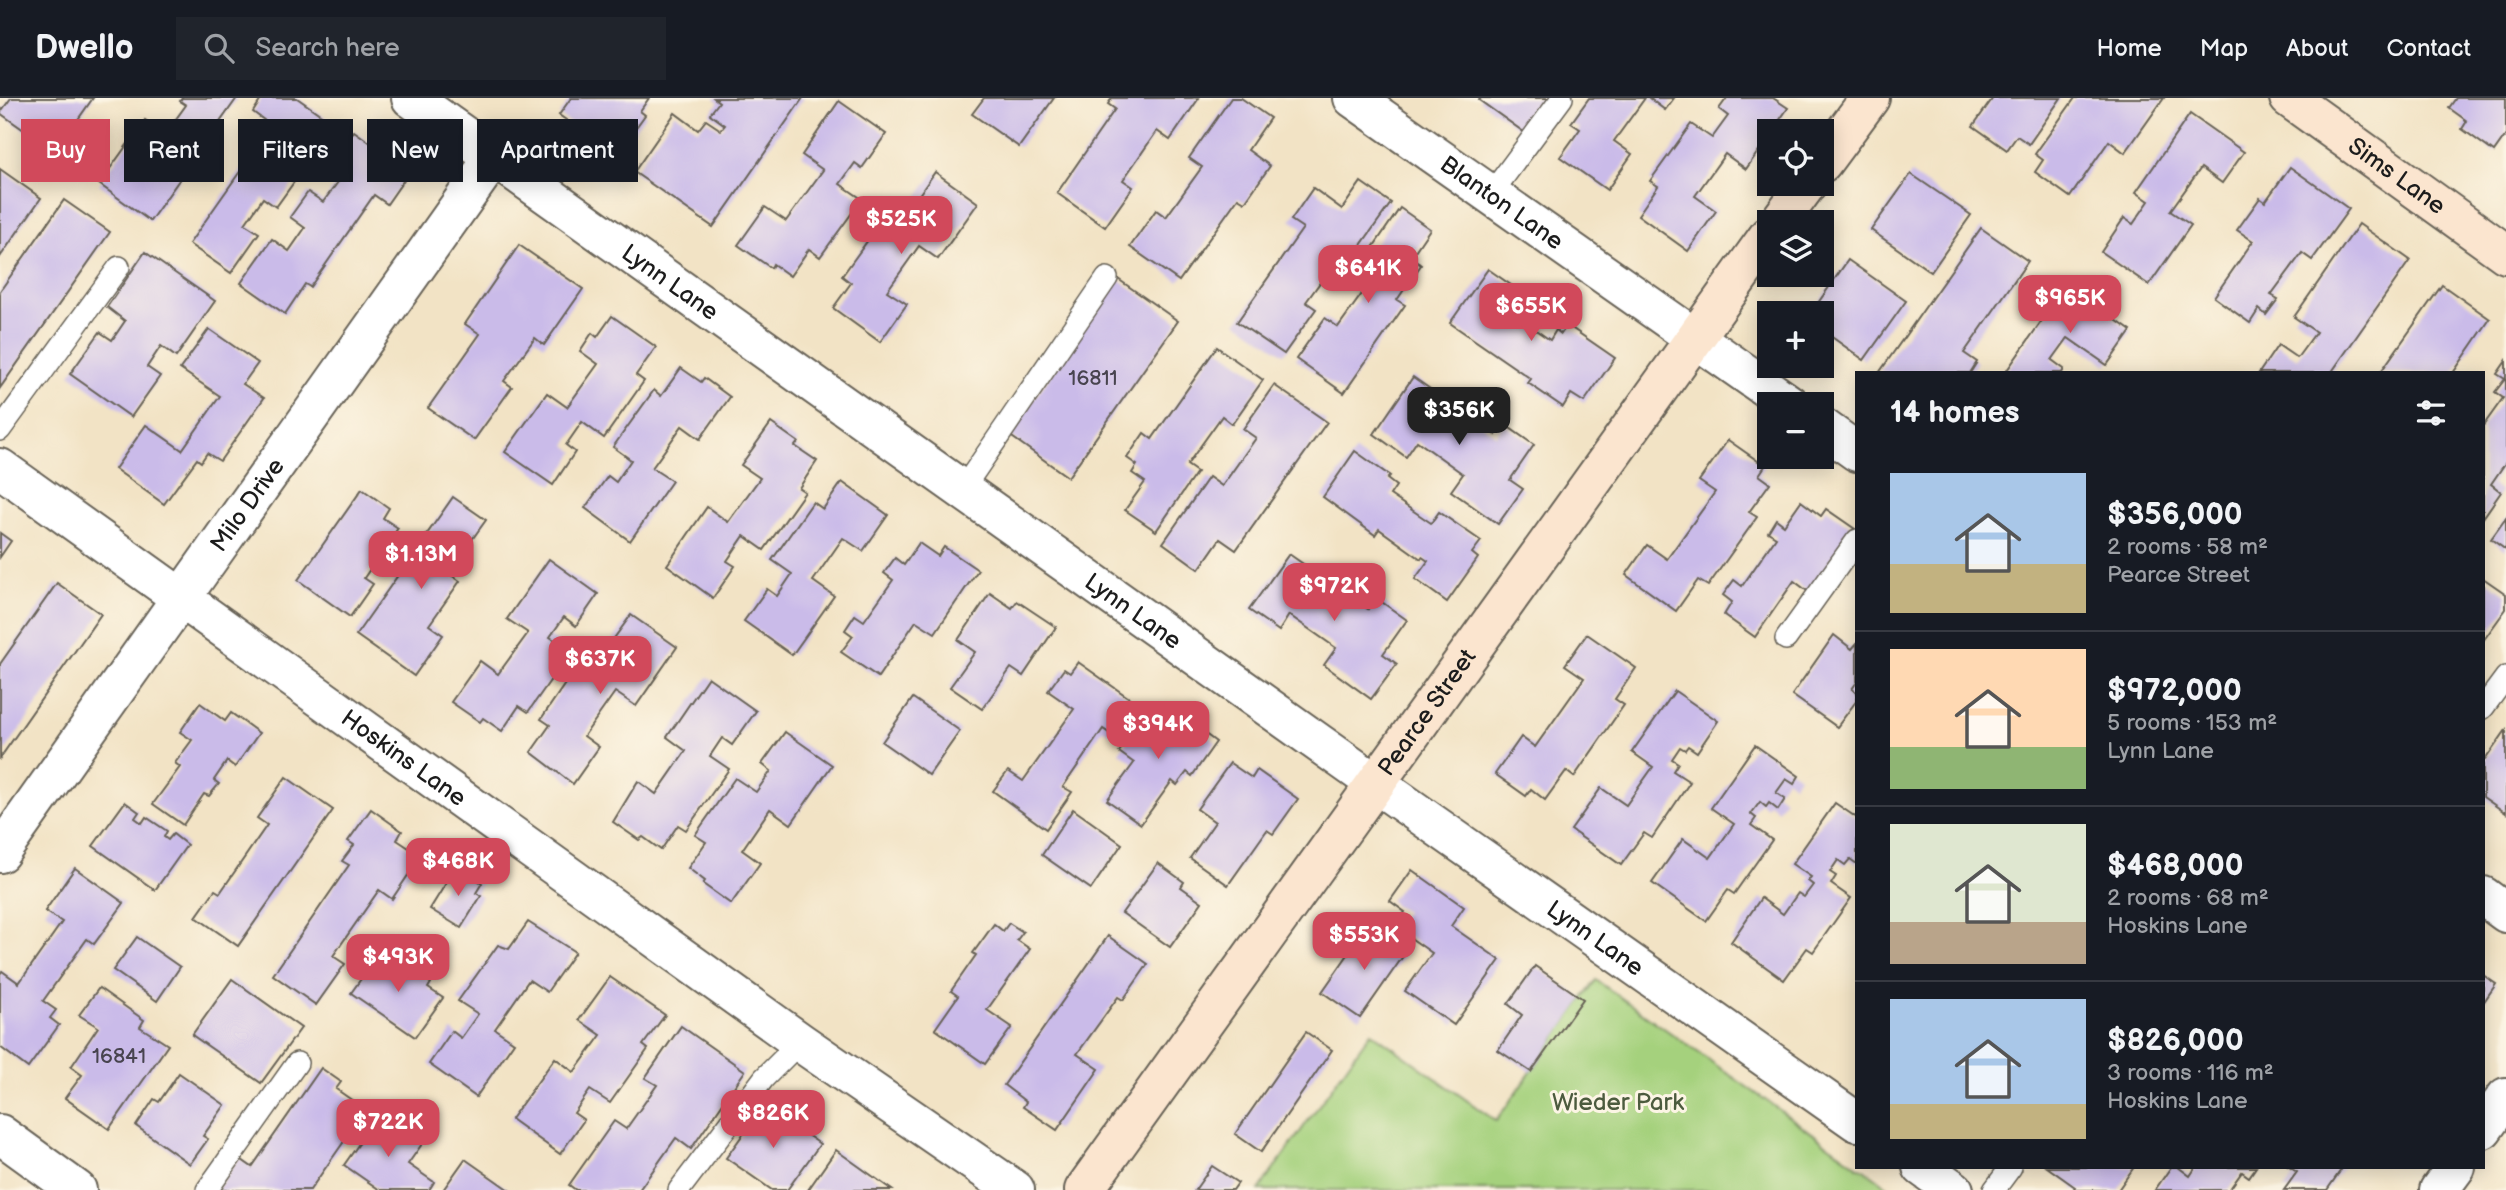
<!DOCTYPE html>
<html lang="en">
<head>
<meta charset="utf-8">
<style>
	:root { --surface:#171b24; --page:#20242c; --text:#f1f3f6; --muted:#9ea1a6; --line:#363941; --accent:#d1495b }
	body { margin:0; font-family:"Balsamiq Sans",sans-serif; background:var(--page); color:var(--text); height:100vh; display:flex; flex-direction:column; font-size:26px; white-space:nowrap }
	* { box-sizing:border-box; margin:0 }
	p { font-size:23px; color:var(--muted) }
	.icon { flex:none; width:38px; height:38px; fill:none; stroke:currentColor; stroke-width:2; stroke-linecap:round; stroke-linejoin:round }
	.map { position:relative; flex:1; overflow:hidden }
	.sheet { position:absolute; left:1855px; top:273px; width:630px; height:798px; display:flex; flex-direction:column; background:var(--surface); border-radius:0px; box-shadow:0 4px 18px #0003 }
	.sheet>* { flex:none }
	.banner { position:absolute; left:21px; top:21px; width:665px; height:63px; display:flex; gap:14px }
	.buttons { position:absolute; left:1757px; top:21px; display:grid; gap:14px }
	.buttons a { display:grid; place-items:center; width:77px; height:77px; border-radius:0px; background:var(--surface); box-shadow:0 4px 18px #0003; font-size:35px }
	.price { position:absolute; translate:-50% -60px; padding:0 16px; border-radius:14px; background:var(--accent); color:#fff; font-size:23px; line-height:46px; filter:drop-shadow(0 2px 4px #0008) }
	.price::after { content:''; position:absolute; left:50%; top:42px; width:21px; height:16px; margin-left:-10px; background:inherit; clip-path:polygon(0 0,100% 0,50% 100%) }
	.price.active { background:#222; color:#fff }
	ul { padding:0; list-style:none }
	li { display:flex; align-items:center; gap:21px; height:175px; padding:0 35px }
	li+li { border-top:2px solid var(--line) }
	li span { display:grid; place-items:center; flex:none; width:196px; height:140px; border-radius:0px; color:#555 }
	li>.icon { margin-inline-start:auto }
	span .icon { width:84px; height:84px; fill:#fffc; stroke-width:1 }
	li b { font-size:30px }
	h2 { display:flex; justify-content:space-between; align-items:center; height:84px; padding:0 35px; font-size:30px }
	.pill { padding:0 24px; border-radius:0px; background:var(--surface); box-shadow:0 4px 18px #0003; font-size:24px; line-height:63px }
	.pill.active { background:var(--accent); color:#fff }
	header { display:flex; align-items:center; gap:42px; box-sizing:border-box; height:98px; padding:0 35px; background:var(--surface); border-bottom:2px solid var(--line) }
	header strong { font-size:33px }
	nav { display:flex; gap:38px; margin-inline-start:auto; font-size:24px }
	.search { width:490px; height:63px; background:var(--page); display:flex; align-items:center; gap:18px; box-sizing:border-box; padding:0 24px; border-radius:0px; color:var(--muted); font-size:26px }
	.map>svg:first-child { display:block }
	.green { fill:#a5d17d; stroke:#60764c; stroke-width:2 }
	.building { fill:#cabbe9 }
	.lines { fill:none; stroke-linecap:round; stroke-linejoin:round }
	.lane-casing { stroke:#676257; stroke-width:24 }
	.street-casing { stroke:#676257; stroke-width:42 }
	.secondary-casing { stroke:#676257; stroke-width:42 }
	.lane { stroke:#fff; stroke-width:21 }
	.street { stroke:#fff; stroke-width:38 }
	.secondary { stroke:#fbe5cf; stroke-width:38 }
	.labels { text-anchor:middle; stroke-width:6; stroke-linejoin:round; paint-order:stroke }
	.number-label { font-size:21px; fill:#48444f }
	.street-label { font-size:24px; fill:#1c1c1c; stroke:#fcf5e5 }
	.park-label { font-size:24px; fill:#4c5b3e; stroke:#fcf5e5 }
</style>
</head>
<body>
<header>
<strong>Dwello</strong>
<div class="search"><svg class="icon" aria-label="search" viewBox="0 0 24 24"><circle cx="10" cy="10" r="6"/><path d="M15 15l6 6"/></svg>Search here</div>
<nav><a>Home</a><a>Map</a><a>About</a><a>Contact</a></nav>
</header>
<div class="map">
<svg width="2506" height="1092" viewBox="0 0 2506 1092">
	<rect width="100%" height="100%" fill="#fcf5e5"/>
	<filter id="ink" filterUnits="userSpaceOnUse"><feTurbulence type="fractalNoise" baseFrequency=".0143" numOctaves="2"/><feDisplacementMap in="SourceGraphic" scale="14" xChannelSelector="R" yChannelSelector="G"/><feConvolveMatrix kernelMatrix="1 2 1 2 8 2 1 2 1" color-interpolation-filters="sRGB"/></filter>
	<filter id="wash" filterUnits="userSpaceOnUse"><feTurbulence type="fractalNoise" baseFrequency=".00686" numOctaves="4" result="noise"/><feDisplacementMap in="SourceGraphic" scale="28" xChannelSelector="R" yChannelSelector="G"/><feGaussianBlur stdDeviation="1.57" result="paint"/><feColorMatrix in="noise" values="0 0 0 0 0 0 0 0 0 0 0 0 0 0 0 0 0 1.4 0 .05"/><feComposite in="paint" operator="in"/></filter>
	<g filter="url(#wash)">
		<rect width="100%" height="100%" fill="#f2e3c5"/>
		<path class="green" d="M1596 882 1857 1067V1069H1861L1893 1092H1259L1371 934 1496 1023Z"/>
		<g id="blocks">
			<g class="building">
				<path d="M11 0H93L55 54 0 15Z"/>
				<path d="M182 0H237L150 123 99 86 145 22 165 36 186 7 180 3Z"/>
				<path d="M262 0H297L334 26 308 64 295 55 281 76 294 84 276 109 263 100 245 126 259 135 231 175 189 146 272 28 253 14Z"/>
				<path d="M571 0H649L640 13 645 17 616 57 559 17Z"/>
				<path d="M714 0H803L713 129 634 74 675 15 698 32 706 22 721 32 725 27 710 16 719 4Z"/>
				<path d="M984 0H1054L1019 49 972 16Z"/>
				<path d="M1112 0H1199L1170 42 1157 33 1123 82 1133 89 1105 129 1057 95 1115 11 1108 6Z"/>
				<path d="M1231 0H1241L1270 20 1248 52 1270 68 1245 104 1238 100 1179 183 1130 149 1156 112 1166 119 1202 69 1189 60Z"/>
				<path d="M1481 0H1553L1528 37 1479 2Z"/>
				<path d="M1589 0H1645L1614 43 1632 56 1607 92 1560 59 1580 31 1571 25Z"/>
				<path d="M1649 0H1674L1665 12Z"/>
				<path d="M1727 0H1773L1788 10 1772 33H1769V38L1746 71 1725 56 1695 98 1716 113 1688 153 1638 117 1658 88 1650 83 1691 26 1712 40 1728 18 1719 11Z"/>
				<path d="M1993 0H2061L2029 46 2017 38 2007 52 1973 28Z"/>
				<path d="M2075 0H2164L2125 55 2109 43 2070 99 2035 74 2043 62 2035 56Z"/>
				<path d="M2456 0H2506V37L2494 54 2462 31 2467 23 2449 10Z"/>
				<path d="M839 3 886 36 862 70 855 65 840 86 862 101 820 159 809 151 790 178 773 166 771 170 738 147 765 109 786 123 823 72 802 57Z"/>
				<path d="M2190 16 2244 54 2222 85 2201 70 2170 113 2191 127 2149 187 2101 154 2124 120 2133 126 2149 103 2136 94Z"/>
				<path d="M354 33 410 73 387 106 374 97 310 189 305 186 285 216 241 185 272 141 289 153 305 130 290 119 308 94 323 104 338 84 320 71 338 46 343 49Z"/>
				<path d="M2290 69 2349 111 2312 162 2302 155 2271 197 2278 201 2266 217 2259 211 2250 225 2214 199 2253 143 2237 132 2260 100 2265 104Z"/>
				<path d="M0 71 41 100 0 159Z"/>
				<path d="M935 74 978 105 938 161 919 148 887 193 907 206 880 244 833 210 851 185 842 178 884 120 904 134 922 110 914 104Z"/>
				<path d="M1911 76 1971 117 1931 174 1871 132Z"/>
				<path d="M1361 84 1391 105 1341 175 1332 168 1306 204 1316 211 1284 256 1237 224 1303 130 1291 122 1313 90 1342 111Z"/>
				<path d="M64 102 110 134 0 290V193Z"/>
				<path d="M1400 110 1430 131 1411 159 1421 167 1397 202 1405 207 1344 295 1296 261 1325 220 1338 229 1364 193 1350 183Z"/>
				<path d="M2359 126 2410 162 2331 275H2259L2278 247 2297 260 2316 234 2294 219Z"/>
				<path d="M1981 130 2028 163 1964 255 1977 264 1970 275H1879Z"/>
				<path d="M519 147 583 191 544 247 535 240 504 283 512 289 474 342 428 310 480 236 465 226Z"/>
				<path d="M145 154 215 203 176 259 161 248 147 269 160 278 131 319 70 276 100 234 112 242 125 223 107 209Z"/>
				<path d="M1848 162 1906 203 1864 262 1822 232V215H1811Z"/>
				<path d="M1488 171 1521 194 1514 203 1523 209 1516 218 1550 242 1556 232 1561 236 1567 227 1615 260 1584 304 1571 296 1563 309 1528 285 1531 281 1450 225Z"/>
				<path d="M1118 181 1178 223 1068 379 1009 337Z"/>
				<path d="M2067 187 2131 233 2107 267 2068 240 2052 262 2064 271 2062 275H2005Z"/>
				<path d="M2442 187 2490 221 2453 275H2380Z"/>
				<path d="M612 218 656 249 636 277 644 283 604 340 582 324 566 347 575 354 553 387 505 354 547 295 567 309 598 266 580 253 592 235 597 239Z"/>
				<path d="M209 231 258 265 243 286 264 300 220 363 207 355 201 364 197 361 164 406 115 371 146 327 182 352 220 298 180 271Z"/>
				<path d="M1217 249 1263 282 1232 326 1222 318 1187 367 1197 374 1156 433 1125 412 1145 384 1132 375 1137 367 1127 360 1144 335 1152 341Z"/>
				<path d="M2506 263V364L2491 386 2501 394 2483 420V328L2503 300 2495 294 2505 281 2497 276Z"/>
				<path d="M681 270 701 284 704 280 730 299 700 341 682 328 652 370 672 383 630 443 585 410 608 378 616 384 631 362 613 349 654 292 661 298Z"/>
				<path d="M1413 279 1496 337 1504 326 1534 347 1510 382 1523 391 1498 426 1451 393 1463 376 1417 343 1406 359 1374 336Z"/>
				<path d="M1274 287 1327 324 1236 452 1220 441 1199 471 1163 445 1209 379 1222 388 1256 340 1243 331Z"/>
				<path d="M771 325 798 344 795 348 817 363 799 390 805 394 764 452 744 438 727 463 735 468 713 500 667 467 707 409 728 424 760 380 741 367Z"/>
				<path d="M1728 342 1765 368 1759 377 1770 385 1749 414 1757 419 1708 488 1698 482 1676 513 1626 477 1647 447 1667 461 1715 394 1699 383Z"/>
				<path d="M1355 353 1390 378 1387 381 1396 388 1390 397 1431 425 1439 414 1481 443 1472 455 1478 460 1447 504 1415 481 1428 463 1422 459 1421 461 1379 431 1375 437 1323 399Z"/>
				<path d="M842 384 888 417 863 453 843 440 813 483 834 498 792 557 744 523 767 491 777 498 792 476 772 462 813 404 823 411Z"/>
				<path d="M362 391 389 410 383 420 398 430 364 480 373 486 350 519 298 482Z"/>
				<path d="M453 399 486 422 448 475 460 483 429 527 443 537 414 578 356 537Z"/>
				<path d="M1801 403 1821 418 1826 411 1855 431 1810 495 1794 483 1755 539 1724 517 1732 504 1723 497 1734 482 1742 488 1776 439 1768 434 1776 421 1784 427Z"/>
				<path d="M2506 420V452L2491 441Z"/>
				<path d="M0 435 11 443 0 459Z"/>
				<path d="M919 445 938 458 944 449 978 472 935 535 916 523 878 579 841 554 853 538 845 532 855 517 864 523 893 482 884 475 895 460 904 467Z"/>
				<path d="M1289 456 1368 511 1376 500 1407 522 1383 556 1397 566 1371 601 1324 567 1336 550 1289 517 1279 533 1249 512Z"/>
				<path d="M549 461 598 496 576 528 564 519 550 539 571 553 528 614 519 608 502 633 483 620 480 624 451 604 480 563 498 576 528 535 507 521Z"/>
				<path d="M2483 480 2506 496V511L2483 543Z"/>
				<path d="M57 485 101 516 0 660V566Z"/>
				<path d="M990 495 1012 510 1017 503 1056 529 1023 578 1011 570 982 611 950 589 975 554 958 542Z"/>
				<path d="M631 517 677 549 636 608 615 594 584 638 599 649 573 686 531 654 550 627 541 621 580 564 600 578 615 556 607 550Z"/>
				<path d="M1587 536 1636 570 1615 601 1624 607 1574 679 1566 673 1545 702 1531 691 1526 698 1495 676 1521 639 1535 649 1584 580 1565 567Z"/>
				<path d="M1834 537 1852 551 1857 545V584L1852 591 1857 594V602L1837 629 1792 597Z"/>
				<path d="M1078 564 1132 602 1109 635 1103 631 1063 689 1072 694 1046 731 993 693 1008 673 1023 683 1074 611 1048 593 1064 571 1070 575Z"/>
				<path d="M708 579 756 613 732 647 722 640 710 658 729 671 686 732 678 727 661 752 643 739 639 742 613 724 638 683 656 696 686 653 667 639Z"/>
				<path d="M1675 593 1718 623 1697 654 1688 648 1685 652 1680 649 1672 661 1678 665 1673 673 1690 684 1652 740 1644 735 1621 767 1571 732 1601 690 1626 707 1653 669 1632 654Z"/>
				<path d="M913 600 960 633 929 677 882 644Z"/>
				<path d="M200 605 225 623 231 615 259 635 235 669 227 663 214 682 219 686 209 698 204 696 183 727 153 706 180 669 175 665 192 642 180 634Z"/>
				<path d="M1152 608 1173 623 1179 616 1216 644 1192 678 1187 674 1177 687 1172 683 1141 726 1107 702 1134 665 1119 654Z"/>
				<path d="M2506 632V715L2483 699V661L2485 662Z"/>
				<path d="M785 634 832 667 791 726 770 711 742 752 760 765 731 806 703 786 705 783 688 770 706 744 695 737 735 680 756 694 771 673 762 666Z"/>
				<path d="M1755 647 1799 678 1794 686 1786 681 1776 695 1785 701 1778 712 1769 705 1766 709 1760 704 1751 716 1756 720 1751 727 1772 742 1734 796 1728 792 1706 823 1652 785 1683 741 1710 760 1734 726 1711 710Z"/>
				<path d="M1230 665 1252 680 1257 672 1298 701 1273 736 1267 732 1228 787 1190 760 1215 724 1197 711Z"/>
				<path d="M286 679 333 712 238 848 196 819 215 792 220 795 267 727 257 720Z"/>
				<path d="M125 704 139 714 135 720 142 725 146 719 167 733 164 739 168 742 173 736 187 747 155 792 93 748Z"/>
				<path d="M1835 705 1857 720V766L1850 761 1845 767 1838 762 1830 774 1836 778 1831 786 1851 800 1813 854 1807 850 1784 882 1731 844 1761 800 1783 816 1798 795 1804 799 1813 787 1808 783 1811 779 1792 766Z"/>
				<path d="M371 711 402 733 397 742 421 758 392 801 379 792 333 858 345 866 316 907 273 877 349 767 342 763 354 747 348 743Z"/>
				<path d="M1073 711 1122 746 1091 791 1042 757Z"/>
				<path d="M1158 765 1184 784 1181 789 1202 804 1170 849 1122 815Z"/>
				<path d="M456 769 482 785 476 795 481 798 461 830 430 811Z"/>
				<path d="M75 770 124 805 94 846 87 841 43 903 56 912 50 920 59 927 28 970 0 949V876L2 873 19 885 62 824 45 813Z"/>
				<path d="M1412 772 1464 809 1451 828 1500 862 1454 927 1405 893 1432 855 1395 829 1405 814 1390 803Z"/>
				<path d="M528 824 575 854 547 894 529 882 495 931 514 944 476 999 429 966 452 933 461 940 478 916 458 903 498 847 509 851Z"/>
				<path d="M1009 825 1023 834 1017 842 1030 851 987 912 1012 929 985 966 935 931 958 898 951 893 976 857 973 855 994 826 1003 833Z"/>
				<path d="M1368 828 1406 854 1360 920 1322 894Z"/>
				<path d="M1108 838 1148 866 1123 902 1118 899 1077 956 1099 971 1057 1032 1023 1009 1026 1004 1004 987Z"/>
				<path d="M137 839 180 869 157 903 113 872Z"/>
				<path d="M380 854 395 864 397 861 431 885 428 890 443 900 415 939 351 895Z"/>
				<path d="M1535 868 1583 901 1531 974 1498 952 1522 917 1508 906Z"/>
				<path d="M2483 877 2496 886 2483 905Z"/>
				<path d="M610 879 665 917 643 947 648 951 610 1005 590 992 574 1015 584 1022 560 1056 511 1021 555 960 574 974 601 937 579 922Z"/>
				<path d="M232 881 301 930 261 985 192 937Z"/>
				<path d="M99 890 144 922 140 929 168 947 109 1031 65 1000 82 977 71 969 98 929 79 917Z"/>
				<path d="M681 928 745 973 691 1051 676 1040 639 1092H576L569 1087 614 1023 626 1031 657 987 645 980Z"/>
				<path d="M1306 934 1332 952 1261 1054 1235 1036Z"/>
				<path d="M321 970 341 984 336 991 366 1012 310 1092H217L239 1060 252 1069Z"/>
				<path d="M179 975 225 1007 203 1038 208 1041 190 1066 136 1028 154 1001 159 1004Z"/>
				<path d="M764 1007 820 1046 787 1092H772L726 1060Z"/>
				<path d="M380 1016 422 1046 408 1066 434 1084 429 1092H380L344 1067Z"/>
				<path d="M836 1052 892 1092H808Z"/>
				<path d="M465 1061 509 1092H443Z"/>
				<path d="M1212 1068 1238 1085 1233 1092H1195Z"/>
				<path d="M2047 1069H2134L2118 1092H2073L2075 1089Z"/>
				<path d="M2171 1069H2178L2190 1078 2196 1069H2256L2249 1079 2242 1074 2229 1092H2155Z"/>
				<path d="M2289 1069H2343L2327 1092H2284L2297 1074Z"/>
			</g>
		</g>
	</g>
	<g filter="url(#ink)">
		<use href="#blocks" fill-opacity="0" stroke="#676257" stroke-width="2"/>
		<g class="lines">
			<defs>
				<g id="lane">
					<path d="M1491 96 1562 0"/>
					<path d="M0 332 119 169"/>
					<path d="M962 392 1107 180"/>
					<path d="M1786 541 1857 442"/>
					<path d="M2483 610 2506 579"/>
					<path d="M207 1092 297 965"/>
					<path d="M679 1092 764 980 800 944"/>
					<path d="M1994 1092 2011 1069"/>
				</g>
				<g id="street">
					<path id="s1" d="M411 0 1375 685 1857 1024"/>
					<path id="s2" d="M1353 0 1789 306"/>
					<path d="M1822 329 1857 354"/>
					<path id="s3" d="M0 370 800 944 1015 1092"/>
					<path id="s4" d="M0 755 494 59"/>
					<path d="M2483 798 2506 815"/>
					<path d="M2483 1031 2506 999"/>
					<path d="M0 1036 77 1092"/>
					<path d="M1922 1069 1954 1092"/>
					<path d="M2439 1092 2456 1069"/>
				</g>
				<g id="secondary">
					<path id="s5" d="M2289 0 2506 156"/>
					<path d="M1822 65 1870 0"/>
					<path d="M1779 124 1807 86"/>
					<path id="s6" d="M1084 1092 1769 137"/>
				</g>
			</defs>
			<use href="#lane" class="lane-casing"/>
			<use href="#street" class="street-casing"/>
			<use href="#secondary" class="secondary-casing"/>
			<use href="#lane" class="lane"/>
			<use href="#street" class="street"/>
			<use href="#secondary" class="secondary"/>
		</g>
	</g>
	<g class="labels">
		<g class="number-label">
			<text x="1093" y="287">16811</text>
			<text x="119" y="965">16841</text>
		</g>
		<g class="street-label">
			<text dy="8" stroke="none"><textPath href="#s5" startOffset="133">Sims Lane</textPath></text>
			<text dy="8" stroke="none"><textPath href="#s2" startOffset="182">Blanton Lane</textPath></text>
			<text dy="8" stroke="none"><textPath href="#s1" startOffset="318">Lynn Lane</textPath></text>
			<text dy="8" stroke="none"><textPath href="#s4" startOffset="427">Milo Drive</textPath></text>
			<text dy="8" stroke="none"><textPath href="#s1" startOffset="886">Lynn Lane</textPath></text>
			<text dy="8" stroke="none"><textPath href="#s6" startOffset="588">Pearce Street</textPath></text>
			<text dy="8" stroke="none"><textPath href="#s3" startOffset="497">Hoskins Lane</textPath></text>
			<text dy="8" stroke="none"><textPath href="#s1" startOffset="1452">Lynn Lane</textPath></text>
		</g>
		<g class="park-label">
			<text x="1618" y="1012">Wieder Park</text>
		</g>
	</g>
</svg>
<div class="buttons">
<a><svg class="icon" aria-label="locate" viewBox="0 0 24 24"><circle cx="12" cy="12" r="6"/><path d="M12 2v4M12 18v4M2 12h4M18 12h4"/></svg></a>
<a><svg class="icon" aria-label="layers" viewBox="0 0 24 24"><path d="M12 4l9 5-9 5-9-5zM3 14l9 5 9-5"/></svg></a>
<a>+</a>
<a>−</a>
</div>
<b class="price" style="left:901px;top:158px">$525K</b>
<b class="price" style="left:1368px;top:207px">$641K</b>
<b class="price" style="left:2070px;top:237px">$965K</b>
<b class="price" style="left:1531px;top:245px">$655K</b>
<b class="price active" style="left:1459px;top:349px">$356K</b>
<b class="price" style="left:421px;top:493px">$1.13M</b>
<b class="price" style="left:1334px;top:525px">$972K</b>
<b class="price" style="left:600px;top:598px">$637K</b>
<b class="price" style="left:1158px;top:663px">$394K</b>
<b class="price" style="left:458px;top:800px">$468K</b>
<b class="price" style="left:1364px;top:874px">$553K</b>
<b class="price" style="left:398px;top:896px">$493K</b>
<b class="price" style="left:773px;top:1052px">$826K</b>
<b class="price" style="left:388px;top:1061px">$722K</b>
<div class="banner">
<a class="pill active">Buy</a>
<a class="pill">Rent</a>
<a class="pill">Filters</a>
<a class="pill">New</a>
<a class="pill">Apartment</a>
</div>
<section class="sheet">
<h2>14 homes<svg class="icon" aria-label="filters" viewBox="0 0 24 24"><path d="M4 7h16M4 17h16"/><circle cx="9" cy="7" r="2"/><circle cx="15" cy="17" r="2"/></svg></h2>
<ul>
<li><span style="background:linear-gradient(#a9c7e8 65%,#c2b280 0)"><svg class="icon" aria-label="home" viewBox="0 0 24 24"><path d="M3 11l9-7 9 7M6 9v11h12V9"/></svg></span><div><b>$356,000</b><p>2 rooms · 58 m²</p><p>Pearce Street</p></div></li>
<li><span style="background:linear-gradient(#ffd9b3 70%,#8fb573 0)"><svg class="icon" aria-label="home" viewBox="0 0 24 24"><path d="M3 11l9-7 9 7M6 9v11h12V9"/></svg></span><div><b>$972,000</b><p>5 rooms · 153 m²</p><p>Lynn Lane</p></div></li>
<li><span style="background:linear-gradient(#dfe7d0 70%,#b9a48a 0)"><svg class="icon" aria-label="home" viewBox="0 0 24 24"><path d="M3 11l9-7 9 7M6 9v11h12V9"/></svg></span><div><b>$468,000</b><p>2 rooms · 68 m²</p><p>Hoskins Lane</p></div></li>
<li><span style="background:linear-gradient(#a9c7e8 75%,#c2b280 0)"><svg class="icon" aria-label="home" viewBox="0 0 24 24"><path d="M3 11l9-7 9 7M6 9v11h12V9"/></svg></span><div><b>$826,000</b><p>3 rooms · 116 m²</p><p>Hoskins Lane</p></div></li>
</ul>
</section>
</div>
</body>
</html>
